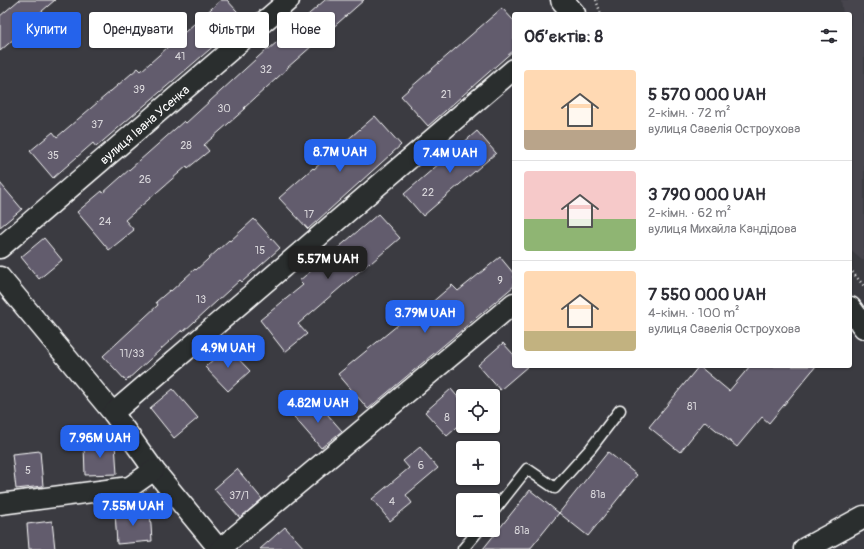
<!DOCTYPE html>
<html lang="uk">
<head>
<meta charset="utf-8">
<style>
	:root { --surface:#fff; --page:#f2f2f3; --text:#2b2b33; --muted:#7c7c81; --line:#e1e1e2; --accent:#2563eb }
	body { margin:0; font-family:Pangolin,sans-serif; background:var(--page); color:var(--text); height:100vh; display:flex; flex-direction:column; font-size:15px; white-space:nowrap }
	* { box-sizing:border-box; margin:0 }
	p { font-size:13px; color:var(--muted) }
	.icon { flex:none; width:22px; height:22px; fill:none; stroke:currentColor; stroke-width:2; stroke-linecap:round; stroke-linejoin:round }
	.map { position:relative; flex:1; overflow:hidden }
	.side { position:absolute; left:512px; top:12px; width:340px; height:356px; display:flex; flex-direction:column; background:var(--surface); border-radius:4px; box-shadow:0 1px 3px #0004 }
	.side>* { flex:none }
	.guide { position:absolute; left:12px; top:12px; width:380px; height:36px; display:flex; gap:8px }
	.controls { position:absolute; left:456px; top:389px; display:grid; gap:8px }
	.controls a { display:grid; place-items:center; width:44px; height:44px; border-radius:4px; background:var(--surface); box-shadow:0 1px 3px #0004; font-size:20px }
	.price { position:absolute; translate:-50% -34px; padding:0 9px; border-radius:8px; background:var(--accent); color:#fff; font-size:13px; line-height:26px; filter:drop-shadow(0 1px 2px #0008) }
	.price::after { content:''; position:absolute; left:50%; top:24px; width:12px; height:9px; margin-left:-6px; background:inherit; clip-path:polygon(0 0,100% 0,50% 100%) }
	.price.selected { background:#222; color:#fff }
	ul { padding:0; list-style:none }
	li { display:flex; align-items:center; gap:12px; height:100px; padding:0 12px }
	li+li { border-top:1px solid var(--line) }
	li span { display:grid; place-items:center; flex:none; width:112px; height:80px; border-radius:4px; color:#555 }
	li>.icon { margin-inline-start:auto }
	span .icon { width:48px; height:48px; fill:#fffc; stroke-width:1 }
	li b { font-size:17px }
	h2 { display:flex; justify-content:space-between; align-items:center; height:48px; padding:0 12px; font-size:17px }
	.tag { padding:0 14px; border-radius:4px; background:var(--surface); box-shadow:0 1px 3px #0004; font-size:14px; line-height:36px }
	.tag.selected { background:var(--accent); color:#fff }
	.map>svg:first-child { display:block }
	.built { fill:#47454e }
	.building { fill:#625c6d; stroke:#fff }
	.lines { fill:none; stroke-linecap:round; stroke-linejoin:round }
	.service-casing { stroke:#fff; stroke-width:13 }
	.minor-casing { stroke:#fff; stroke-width:23 }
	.tertiary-casing { stroke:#fff; stroke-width:25 }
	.secondary-casing { stroke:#fff; stroke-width:25 }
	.path { stroke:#fff; stroke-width:2.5; stroke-dasharray:1 3; stroke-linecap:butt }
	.service { stroke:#2a2d2e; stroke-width:10 }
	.minor { stroke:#2a2d2e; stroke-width:20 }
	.tertiary { stroke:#2a2d2e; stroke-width:22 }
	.secondary { stroke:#2a2d2e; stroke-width:22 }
	.labels { text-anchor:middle; stroke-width:4; stroke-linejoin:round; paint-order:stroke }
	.number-label { font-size:11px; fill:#d8d6da }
	.street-label { font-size:13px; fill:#fff; stroke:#2a2d2e }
</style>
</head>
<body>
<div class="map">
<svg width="864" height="549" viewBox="0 0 864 549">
	<rect width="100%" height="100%" fill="#3b3b41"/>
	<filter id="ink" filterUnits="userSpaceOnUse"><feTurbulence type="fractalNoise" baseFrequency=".025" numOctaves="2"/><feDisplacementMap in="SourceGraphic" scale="8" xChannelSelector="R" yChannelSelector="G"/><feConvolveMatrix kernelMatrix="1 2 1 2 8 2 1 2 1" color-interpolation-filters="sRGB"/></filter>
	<g filter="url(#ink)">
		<path class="built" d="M841 0H864V260H862L850 250V14H843Z"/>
		<g class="building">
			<path d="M19 0H55L28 23 30 25 0 51V16Z"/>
			<path d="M221 0H227L245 20 224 39 223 38 96 147 93 143 53 178 30 151 53 132 57 137 138 68 141 71Z"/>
			<path d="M325 0H364L287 68V69L244 108 245 109 204 145 209 151 188 168 187 166 125 220 134 230 109 250 77 212 102 191 103 193 184 121 186 123 268 48 269 49Z"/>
			<path d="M502 8 514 21V50L428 126 401 96Z"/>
			<path d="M375 116 401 145 308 229 279 198 313 168 314 169Z"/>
			<path d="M477 131 496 153 423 216 404 194Z"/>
			<path d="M0 183 22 209 0 227Z"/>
			<path d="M378 214 400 238 371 263 370 262 298 324 307 334 285 352 260 320 303 285 299 281Z"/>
			<path d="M254 219 280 248 242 282 240 280 183 332 182 330 126 381 103 356 158 305 156 302 170 290 171 291 195 269 196 270 229 240 230 241Z"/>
			<path d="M44 238 62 260 39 279 21 257Z"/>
			<path d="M500 257 514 274V286L368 409 338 374 404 320 407 324 452 285 458 291Z"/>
			<path d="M503 343 514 355V366H528L500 390 478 365Z"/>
			<path d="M227 347 250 371 228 391 205 367Z"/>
			<path d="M699 366 729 391 750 366H816L769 423 762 417 737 447 705 421 680 452 649 427Z"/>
			<path d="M173 389 198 418 174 438 150 408Z"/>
			<path d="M451 389 463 403V422L447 436 425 412Z"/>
			<path d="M314 399 342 431 321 448 294 417Z"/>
			<path d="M115 443 117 474 85 475 84 445Z"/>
			<path d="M420 447 438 468 406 495 412 503 390 521 372 499 409 468 403 461Z"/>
			<path d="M40 451 43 486 16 489 12 454Z"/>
			<path d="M608 452 637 475 588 536 559 513Z"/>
			<path d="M237 469 262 499 240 518 214 489Z"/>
			<path d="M530 490 559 513 530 549H483Z"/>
			<path d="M150 510 152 541 117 544 115 512Z"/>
			<path d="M52 521 55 549H29L27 524Z"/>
			<path d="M285 527 305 549H260Z"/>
		</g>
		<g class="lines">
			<defs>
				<g id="service">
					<path d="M493 512 527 469 555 488 591 448 620 410"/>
					<path d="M463 549 479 530"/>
				</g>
				<g id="minor">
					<path id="s1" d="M0 248 289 0"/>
					<path d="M0 277 113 413 154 470 219 549"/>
					<path d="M113 413 514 69"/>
					<path d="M0 504 130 487 154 470"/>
					<path d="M220 549 514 303"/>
				</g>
				<g id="tertiary">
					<path d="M562 0 574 14"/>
					<path d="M850 308 864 327"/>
				</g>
				<path id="secondary" d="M805 549 864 517"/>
			</defs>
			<use href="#service" class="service-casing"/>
			<use href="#minor" class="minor-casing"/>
			<use href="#tertiary" class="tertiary-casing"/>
			<use href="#secondary" class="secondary-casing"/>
			<g class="path">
				<path d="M596 0 601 14"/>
				<path d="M850 269 864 286"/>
			</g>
			<use href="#service" class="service"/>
			<use href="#minor" class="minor"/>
			<use href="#tertiary" class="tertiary"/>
			<use href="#secondary" class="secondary"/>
		</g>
	</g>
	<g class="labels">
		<g class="number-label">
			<text x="180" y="60">41</text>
			<text x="266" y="73">32</text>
			<text x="139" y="93">39</text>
			<text x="446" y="98">21</text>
			<text x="224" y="112">30</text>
			<text x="97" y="128">37</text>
			<text x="186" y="149">28</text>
			<text x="53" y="159">35</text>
			<text x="145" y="183">26</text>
			<text x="428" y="196">22</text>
			<text x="309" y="218">17</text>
			<text x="105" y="225">24</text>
			<text x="260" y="254">15</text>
			<text x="500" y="284">9</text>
			<text x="201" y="303">13</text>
			<text x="132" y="357">11/33</text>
			<text x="692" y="410">81</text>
			<text x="447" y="421">8</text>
			<text x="421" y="469">6</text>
			<text x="28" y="474">5</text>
			<text x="598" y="498">81а</text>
			<text x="239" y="499">37/1</text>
			<text x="392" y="505">4</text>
			<text x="522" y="534">81а</text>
		</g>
		<g class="street-label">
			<text dy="5" stroke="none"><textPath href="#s1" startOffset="190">вулиця Івана Усенка</textPath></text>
		</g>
	</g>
</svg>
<div class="controls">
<a><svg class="icon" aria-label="locate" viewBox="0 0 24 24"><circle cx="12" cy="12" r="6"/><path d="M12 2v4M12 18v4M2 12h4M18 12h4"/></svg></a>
<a>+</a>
<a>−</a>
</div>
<b class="price" style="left:340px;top:173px">8.7M UAH</b>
<b class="price" style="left:450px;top:174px">7.4M UAH</b>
<b class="price selected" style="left:328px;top:280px">5.57M UAH</b>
<b class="price" style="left:425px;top:334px">3.79M UAH</b>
<b class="price" style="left:228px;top:369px">4.9M UAH</b>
<b class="price" style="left:318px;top:424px">4.82M UAH</b>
<b class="price" style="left:100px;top:459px">7.96M UAH</b>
<b class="price" style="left:133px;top:527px">7.55M UAH</b>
<div class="guide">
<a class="tag selected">Купити</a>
<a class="tag">Орендувати</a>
<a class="tag">Фільтри</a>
<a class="tag">Нове</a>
</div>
<section class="side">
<h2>Об’єктів: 8<svg class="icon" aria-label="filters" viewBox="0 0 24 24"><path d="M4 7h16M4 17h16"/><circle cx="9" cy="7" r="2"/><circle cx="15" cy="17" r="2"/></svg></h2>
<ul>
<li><span style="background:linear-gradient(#ffd9b3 75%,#b9a48a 0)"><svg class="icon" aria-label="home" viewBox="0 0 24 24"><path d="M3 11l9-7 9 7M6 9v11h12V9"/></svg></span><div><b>5 570 000 UAH</b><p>2-кімн. · 72 m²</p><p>вулиця Савелія Остроухова</p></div></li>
<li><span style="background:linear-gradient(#f6c9c9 60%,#8fb573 0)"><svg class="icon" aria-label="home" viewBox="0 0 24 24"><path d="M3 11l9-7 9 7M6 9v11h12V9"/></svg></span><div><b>3 790 000 UAH</b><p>2-кімн. · 62 m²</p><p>вулиця Михайла Кандідова</p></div></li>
<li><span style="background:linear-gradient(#ffd9b3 75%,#c2b280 0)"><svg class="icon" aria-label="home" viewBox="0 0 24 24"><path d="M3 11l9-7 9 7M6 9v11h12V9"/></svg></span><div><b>7 550 000 UAH</b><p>4-кімн. · 100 m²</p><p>вулиця Савелія Остроухова</p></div></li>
</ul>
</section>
</div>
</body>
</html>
